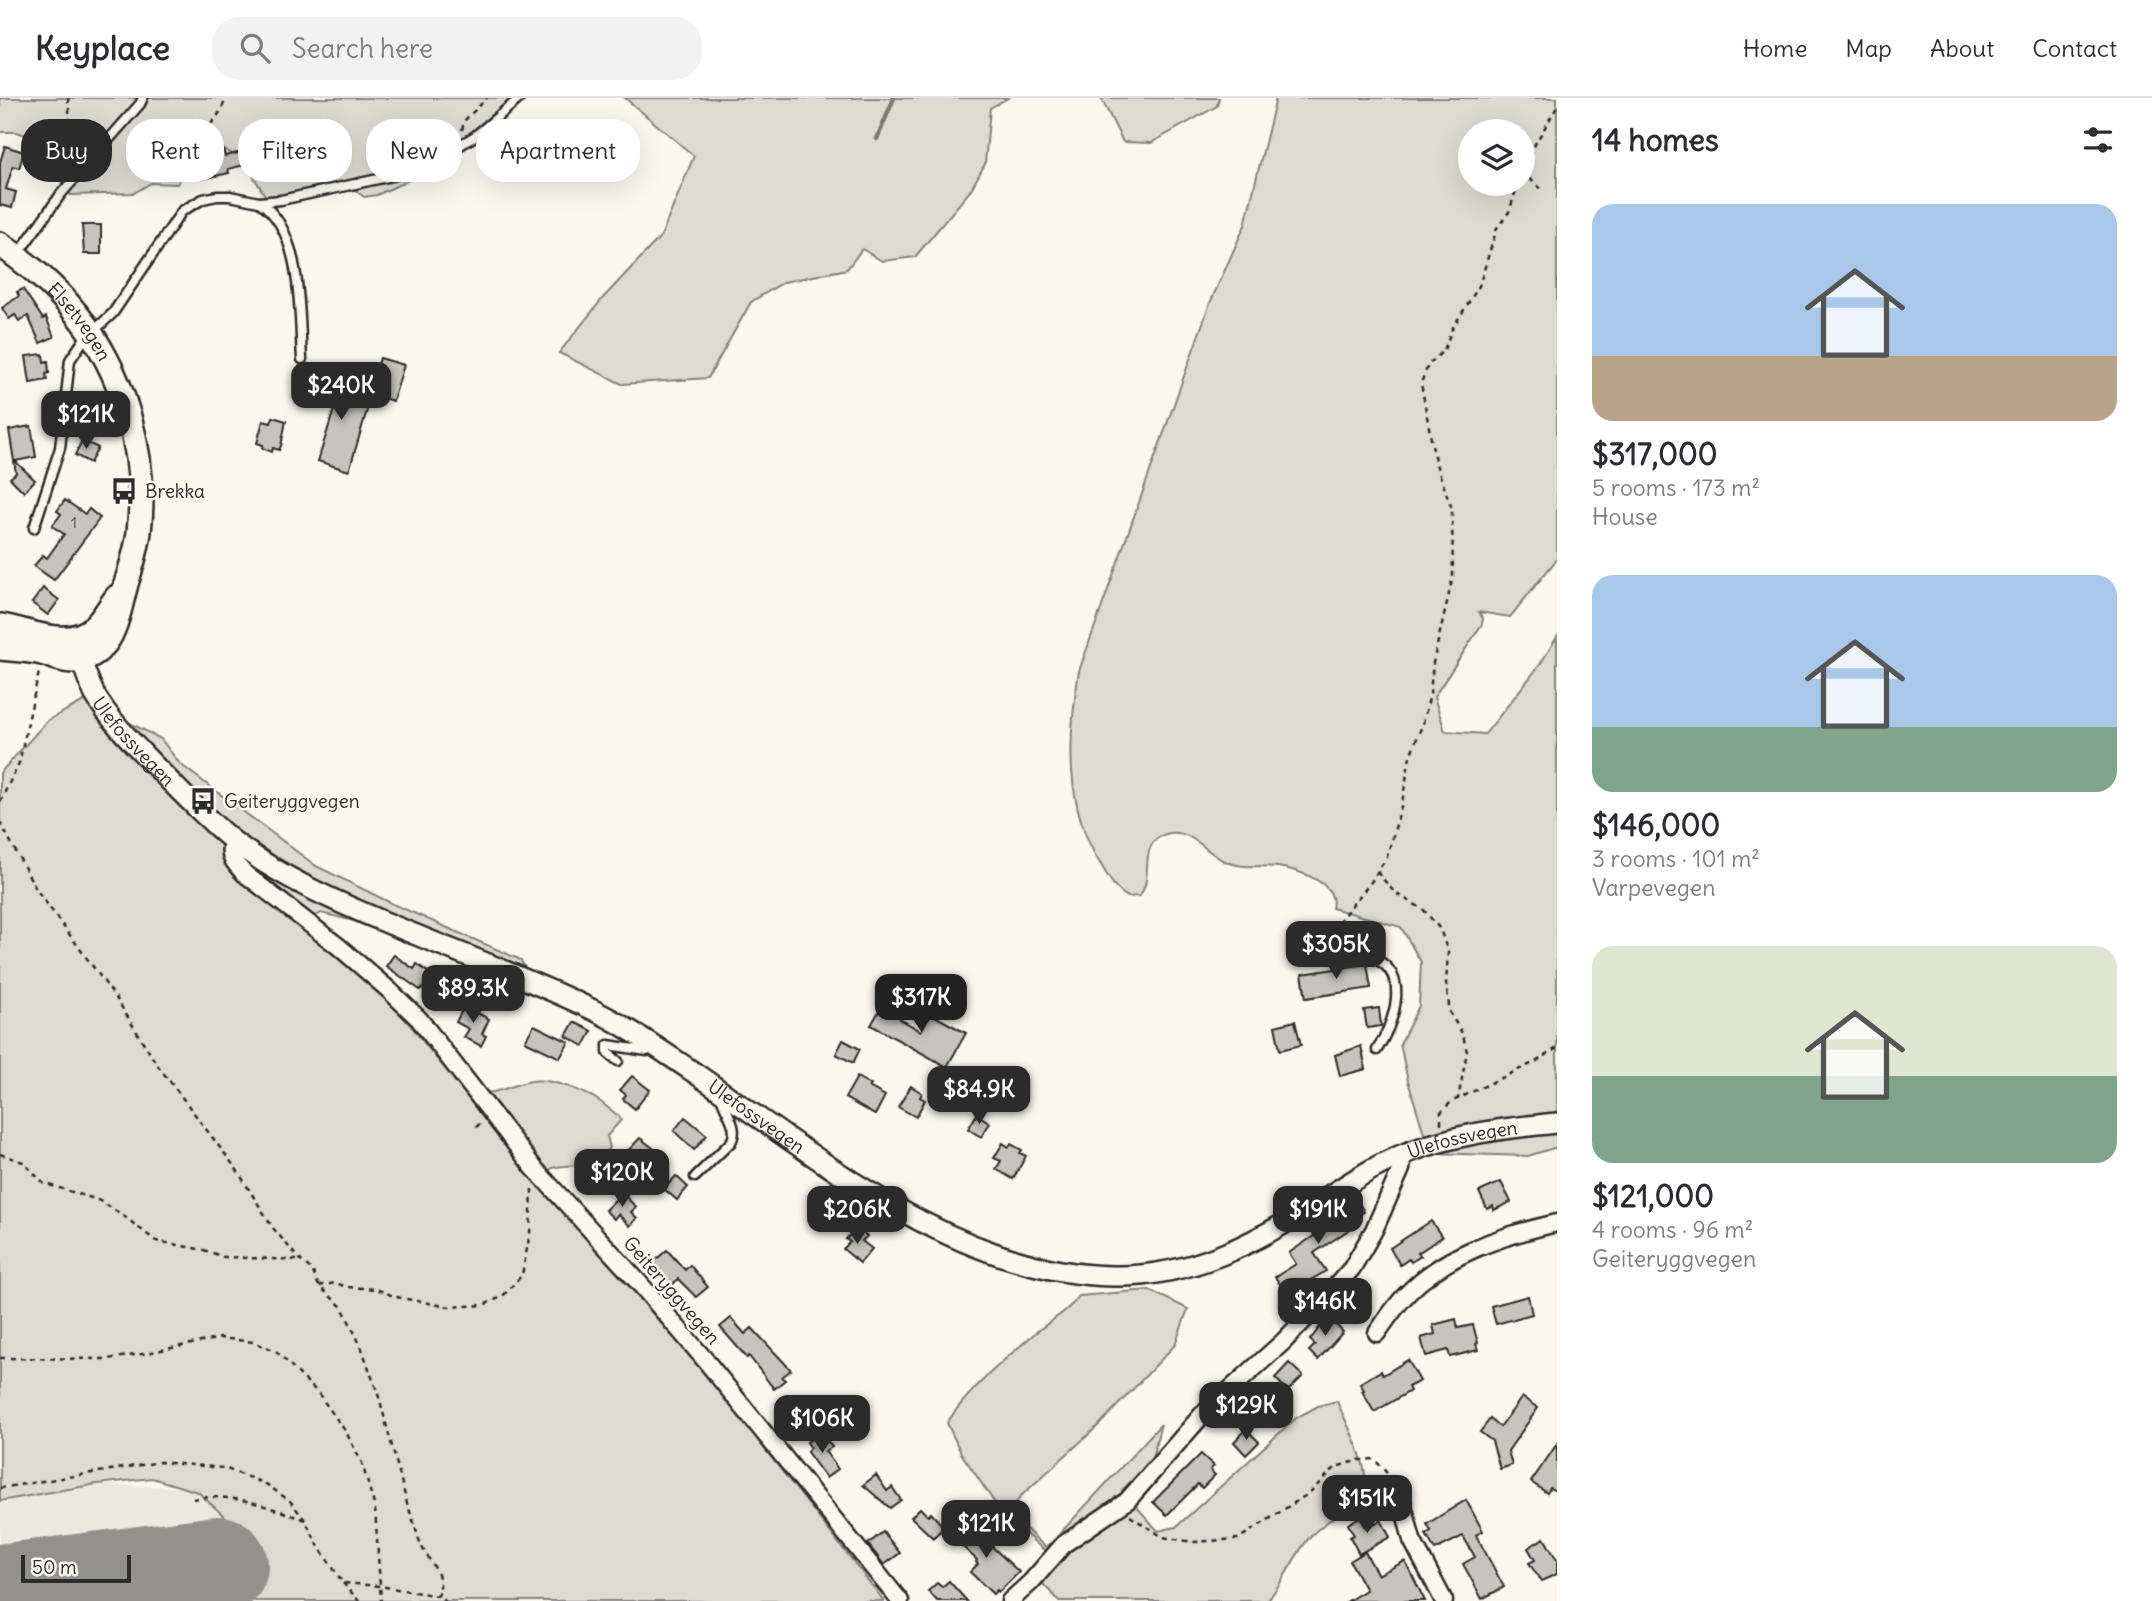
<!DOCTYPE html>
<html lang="en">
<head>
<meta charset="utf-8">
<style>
	:root { --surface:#fff; --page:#f2f2f3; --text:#2b2b33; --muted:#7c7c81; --line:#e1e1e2; --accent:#2b2b2b }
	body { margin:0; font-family:Delius,sans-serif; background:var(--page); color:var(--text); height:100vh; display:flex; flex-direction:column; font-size:26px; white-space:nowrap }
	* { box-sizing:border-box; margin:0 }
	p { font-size:23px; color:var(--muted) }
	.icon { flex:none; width:38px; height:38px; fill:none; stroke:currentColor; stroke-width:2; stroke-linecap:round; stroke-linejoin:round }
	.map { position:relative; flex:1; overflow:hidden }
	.side { display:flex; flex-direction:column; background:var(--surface); width:595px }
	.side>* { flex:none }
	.guide { position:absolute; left:21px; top:21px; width:665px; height:63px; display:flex; gap:14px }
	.fabs { position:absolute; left:1458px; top:21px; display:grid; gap:14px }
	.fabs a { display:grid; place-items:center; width:77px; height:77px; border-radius:50%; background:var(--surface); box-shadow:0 7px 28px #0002; font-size:35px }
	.scale { position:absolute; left:21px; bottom:18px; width:110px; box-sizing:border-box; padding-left:7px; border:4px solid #2b2b2b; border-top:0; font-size:19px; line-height:24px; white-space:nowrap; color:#2b2b2b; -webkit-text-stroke:5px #fbf7ec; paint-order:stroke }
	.price { position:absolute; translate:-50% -60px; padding:0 16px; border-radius:14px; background:var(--accent); color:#fff; font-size:23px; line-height:46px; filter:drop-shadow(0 2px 4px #0008) }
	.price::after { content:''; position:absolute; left:50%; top:42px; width:21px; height:16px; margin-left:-10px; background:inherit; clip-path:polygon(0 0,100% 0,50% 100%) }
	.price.current { background:#222; color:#fff }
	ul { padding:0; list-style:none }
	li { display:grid; align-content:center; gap:14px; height:371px; padding:0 35px }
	li span { display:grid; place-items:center; height:217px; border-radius:21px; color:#555 }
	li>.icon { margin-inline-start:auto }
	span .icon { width:126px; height:126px; fill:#fffc; stroke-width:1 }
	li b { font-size:30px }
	h2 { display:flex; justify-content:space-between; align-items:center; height:84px; padding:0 35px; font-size:30px }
	.tag { padding:0 24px; border-radius:28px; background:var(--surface); box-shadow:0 7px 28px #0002; font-size:24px; line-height:63px }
	.tag.current { background:var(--accent); color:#fff }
	header { display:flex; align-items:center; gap:42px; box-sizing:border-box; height:98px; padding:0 35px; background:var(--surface); border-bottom:2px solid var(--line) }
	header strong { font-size:33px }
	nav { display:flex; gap:38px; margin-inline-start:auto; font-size:24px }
	.search { width:490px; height:63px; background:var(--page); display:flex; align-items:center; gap:18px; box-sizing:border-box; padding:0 24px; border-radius:28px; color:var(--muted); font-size:26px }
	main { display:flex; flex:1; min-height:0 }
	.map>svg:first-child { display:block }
	.built { fill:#ebe8de }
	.green { fill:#dddad0; stroke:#84827e; stroke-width:2; fill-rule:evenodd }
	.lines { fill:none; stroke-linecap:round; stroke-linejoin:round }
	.stream { stroke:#7b7a75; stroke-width:4.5 }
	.taxiway { stroke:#93918c; stroke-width:40 }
	.runway { stroke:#93918c; stroke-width:100 }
	.building { fill:#c7c4bc; stroke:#2b2b2b; stroke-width:2 }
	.service-casing { stroke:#2b2b2b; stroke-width:13 }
	.minor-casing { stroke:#2b2b2b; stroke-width:21 }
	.tertiary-casing { stroke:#2b2b2b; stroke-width:24 }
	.secondary-casing { stroke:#2b2b2b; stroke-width:28 }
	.path { stroke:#2b2b2b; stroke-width:2.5; stroke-dasharray:5 5; stroke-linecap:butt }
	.service { stroke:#fbf7ec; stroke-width:8 }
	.minor { stroke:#fbf7ec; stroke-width:16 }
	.tertiary { stroke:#fbf7ec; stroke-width:19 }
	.secondary { stroke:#fbf7ec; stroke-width:23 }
	.labels { text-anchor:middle; stroke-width:5; stroke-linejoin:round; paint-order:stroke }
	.number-label { font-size:16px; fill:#52514f }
	.street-label { font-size:19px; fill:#2b2b2b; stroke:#fbf7ec }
	.poi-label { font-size:19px; fill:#2b2b2b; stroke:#fbf7ec; text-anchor:start }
</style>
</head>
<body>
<header>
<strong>Keyplace</strong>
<div class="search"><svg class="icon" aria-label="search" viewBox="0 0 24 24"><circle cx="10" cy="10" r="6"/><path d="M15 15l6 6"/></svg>Search here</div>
<nav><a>Home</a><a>Map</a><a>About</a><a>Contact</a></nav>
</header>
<main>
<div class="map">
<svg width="1557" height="1503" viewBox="0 0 1557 1503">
	<rect width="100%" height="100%" fill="#fbf7ec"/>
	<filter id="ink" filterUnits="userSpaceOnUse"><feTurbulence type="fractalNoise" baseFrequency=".0143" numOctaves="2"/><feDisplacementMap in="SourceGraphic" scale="14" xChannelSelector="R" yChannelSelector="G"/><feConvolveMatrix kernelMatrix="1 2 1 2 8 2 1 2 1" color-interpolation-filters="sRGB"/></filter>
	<g filter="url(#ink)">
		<path class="built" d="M97 1386 214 1391 296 1503H0V1403Z"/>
		<g class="green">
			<path d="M0 0H516L452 62 377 97 364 99 355 92 270 106 243 61 204 42 177 86 151 85 134 95 71 97 53 71 42 46 31 39 17 34H0Z"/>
			<path d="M625 0H1008L990 10 985 66 970 93 915 159 882 163 862 151 847 171 784 184 751 204 708 280 622 286 559 255 603 200 661 138 694 58Z"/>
			<path d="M1101 0H1219L1217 8 1151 45 1123 44Z"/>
			<path d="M1276 0H1557V461L1510 519 1479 514 1483 521 1482 526 1434 599 1445 633 1485 636 1539 568 1557 539V1049L1528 1058 1430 1055 1408 983 1400 946 1419 908 1421 864 1401 829 1332 810C1339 784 1297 772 1278 769 1260 767 1241 771 1224 763 1204 753 1188 727 1163 737 1137 748 1155 781 1139 798L1128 799C1115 792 1108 779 1101 767 1064 708 1068 638 1079 573L1210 205 1245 127ZM1470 33H1522V86H1470Z"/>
			<path d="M86 602 161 641 180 666 316 768 393 806 521 862 535 896 354 823 321 815 299 829C336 858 373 886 404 920 423 940 445 978 469 990 493 1002 510 986 531 983 549 980 577 991 593 999 602 1004 610 1012 619 1018L621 1022 607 1038 610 1050C603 1055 594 1063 585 1065 565 1072 554 1061 539 1082L541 1091 615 1172 714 1286 884 1503H240L239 1468 224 1418 198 1394 152 1380 97 1386 0 1403V675L48 622Z"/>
			<path d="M1149 1192 1188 1211 1175 1247 1099 1327 1021 1398 1009 1415 1045 1449 1053 1443 1161 1326 1151 1364 1122 1392 1158 1433 1176 1429 1296 1320 1318 1308 1337 1303C1345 1324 1375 1375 1362 1394 1350 1412 1323 1423 1309 1440 1293 1459 1284 1484 1267 1503H1059L1043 1486 1054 1461 1001 1414 961 1355 947 1325C967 1293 1005 1261 1034 1236 1049 1223 1068 1214 1079 1198Z"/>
		</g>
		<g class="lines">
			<path class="stream" d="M877 41 894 0"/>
			<path class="taxiway" d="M69 1487 102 1499 189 1488 201 1476 203 1464C200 1457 197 1450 189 1447 164 1437 159 1473 139 1478"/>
			<path class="runway" d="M0 1496 218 1468"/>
		</g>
		<g class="building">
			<path d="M5 48 24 54 19 70 13 68 6 91 16 94 12 110 0 107V64Z"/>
			<path d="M223 51 225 58 246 53 249 66 228 71 229 75 202 81 201 78 196 79 192 59Z"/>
			<path d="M280 54 283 70 266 73 262 58Z"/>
			<path d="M82 127H101V156H84Z"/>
			<path d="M23 191 43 221 46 219 54 239 40 245 28 218 19 223 15 217 9 221 2 210 19 198 17 194Z"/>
			<path d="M43 256 44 264 48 263 49 275 46 276 47 282 30 285 26 258Z"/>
			<path d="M380 260 404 267 393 303 369 296Z"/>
			<path d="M318 275 346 283 342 294 370 302 349 373 318 363 336 305 311 298Z"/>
			<path d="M273 319 286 323 281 348 279 352 273 350 272 354 262 350 263 347 257 345 263 323 271 325Z"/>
			<path d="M31 328 36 359 15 363 35 382 24 394 10 380 16 375 9 332Z"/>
			<path d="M82 342 98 350 90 365 75 357Z"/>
			<path d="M65 402 85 416 89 411 100 420 54 482 34 468 43 457 47 460 64 436 52 428 61 416 57 413Z"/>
			<path d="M43 490 59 502 48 517 32 505Z"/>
			<path d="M394 857 414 871 417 866 445 887 436 900 422 890 420 892 386 868Z"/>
			<path d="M1367 866 1371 890 1306 900 1302 876Z"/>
			<path d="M886 901 905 912 900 921 921 933 931 916 966 935 947 969 871 927Z"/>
			<path d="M464 908 489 921 482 936 486 938 481 948 464 939 469 931 456 924Z"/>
			<path d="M1379 910 1381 928 1367 930 1364 912Z"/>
			<path d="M1295 923 1301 947 1280 952 1275 928Z"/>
			<path d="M574 924 592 933 584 948 566 938Z"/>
			<path d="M534 927 569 944 560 960 525 943Z"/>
			<path d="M843 942 860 951 853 965 836 956Z"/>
			<path d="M1361 948 1366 971 1340 978 1335 957Z"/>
			<path d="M632 978 650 992 635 1011 623 1001 626 997 620 992Z"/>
			<path d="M857 979 871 987 869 989 885 998 875 1017 845 1000Z"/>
			<path d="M911 988 922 995 920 999 925 1002 916 1019 898 1009Z"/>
			<path d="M977 1016 990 1025 981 1039 968 1031Z"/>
			<path d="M685 1019 707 1037 694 1052 674 1033Z"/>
			<path d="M640 1040 662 1057 643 1078 622 1059Z"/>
			<path d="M1003 1045 1009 1049 1011 1046 1022 1052 1020 1055 1026 1058 1013 1081 996 1071 1001 1063 994 1060Z"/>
			<path d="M676 1078 688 1089 677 1102 664 1091Z"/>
			<path d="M1501 1084 1511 1104 1494 1112 1493 1108 1487 1111 1479 1094Z"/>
			<path d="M622 1095 636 1109 631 1114 637 1120 630 1128 618 1116 614 1121 605 1112Z"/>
			<path d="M1356 1100 1364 1114 1352 1121 1356 1127 1314 1155 1326 1173 1287 1196 1275 1179 1296 1166 1289 1155 1321 1133 1314 1122 1333 1110 1335 1113Z"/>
			<path d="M1431 1123 1442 1139 1418 1155 1421 1158 1411 1164 1409 1161 1400 1167 1390 1150Z"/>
			<path d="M857 1129 867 1138 862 1143 872 1151 860 1165 843 1151 850 1144 846 1141Z"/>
			<path d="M667 1152 685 1172 690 1167 708 1189 696 1199 678 1181 671 1188 651 1166Z"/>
			<path d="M1528 1198 1532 1216 1496 1226 1491 1208Z"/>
			<path d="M731 1220 745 1236 752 1230 791 1272 782 1279 785 1282 774 1291 749 1258 747 1260 720 1229Z"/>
			<path d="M1330 1221 1343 1234 1318 1262 1309 1253 1315 1247 1310 1242 1323 1225 1325 1226Z"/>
			<path d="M1456 1221 1458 1230 1473 1227 1478 1245 1476 1246 1478 1252 1450 1259 1448 1252 1426 1258 1421 1240 1435 1236 1433 1227Z"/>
			<path d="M1408 1262 1420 1283 1408 1289 1410 1293 1374 1314 1362 1293 1364 1292 1360 1285 1381 1273 1383 1277Z"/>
			<path d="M1289 1265 1303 1278 1288 1293 1275 1280Z"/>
			<path d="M1257 1297 1274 1312 1261 1325 1245 1310Z"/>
			<path d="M1522 1299 1538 1310 1508 1353 1512 1367 1500 1371 1492 1343 1480 1334 1490 1321 1500 1329Z"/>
			<path d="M1246 1331 1259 1344 1246 1357 1234 1344Z"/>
			<path d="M821 1334 832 1349 825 1353 838 1371 826 1380 807 1354 810 1349 807 1344Z"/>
			<path d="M1557 1346V1394L1550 1390 1547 1395 1531 1384Z"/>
			<path d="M1201 1356 1214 1368 1210 1372 1215 1377 1202 1390 1198 1386 1167 1417 1153 1404Z"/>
			<path d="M876 1377 887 1393 892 1389 901 1402 890 1410 863 1387Z"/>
			<path d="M1466 1402 1483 1433 1476 1437 1504 1489 1482 1501 1463 1466 1475 1459 1463 1438 1435 1452 1426 1436 1431 1433 1427 1426Z"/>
			<path d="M920 1410 928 1418 931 1415 944 1429 933 1440 911 1419Z"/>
			<path d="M1360 1419 1366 1430 1381 1422 1390 1439 1359 1456 1350 1439 1354 1437 1348 1426Z"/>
			<path d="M966 1424 1019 1474 999 1494 997 1492 993 1496 970 1474 978 1466 976 1464 977 1462 952 1439Z"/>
			<path d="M883 1434 900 1455 884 1467 868 1446Z"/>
			<path d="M1544 1440 1557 1462V1476L1541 1483 1529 1465 1535 1462 1528 1450Z"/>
			<path d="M1365 1454 1378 1477 1405 1463 1425 1503H1348L1366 1492 1350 1463Z"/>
			<path d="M949 1483 967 1503H937L928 1493 937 1485 942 1489Z"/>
		</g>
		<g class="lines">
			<defs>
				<g id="service">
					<path d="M259 104C303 131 299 215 302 261"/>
					<path d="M18 156 61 96 140 6 143 0"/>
					<path d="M34 430 60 350 70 262 83 243 113 215 182 113 203 101 217 98H230L259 104 281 102 406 75 441 59 475 38 520 0"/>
					<path d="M1370 859C1413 873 1394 924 1377 952"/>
					<path d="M618 963 608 955V947L647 953 652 949"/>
					<path d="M695 1079 731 1044C740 1028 725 1015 721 998"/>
				</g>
				<g id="minor">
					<path d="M233 743C226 757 235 766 245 776L338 848 389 892 419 921 534 1070 641 1187 706 1263 900 1503"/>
					<path d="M1377 1235C1386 1222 1395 1208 1407 1196 1445 1156 1504 1137 1557 1125"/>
					<path d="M1403 1407 1412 1442 1444 1503"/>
					<path d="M1010 1503 1031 1484 1064 1446 1127 1403 1202 1317 1283 1244 1330 1195 1352 1170 1374 1132 1401 1071 1403 1056"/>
				</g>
				<g id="tertiary">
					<path id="s1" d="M75 540C80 559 86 579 95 597 111 624 135 647 157 670 181 694 205 720 232 742 278 778 332 802 385 824 451 852 520 877 585 908 622 925 656 949 689 971 814 1056 954 1175 1112 1178 1191 1180 1257 1144 1321 1103 1348 1086 1375 1067 1404 1056 1454 1036 1505 1030 1557 1025"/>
				</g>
				<g id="secondary">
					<path id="s2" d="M0 146C27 166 54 187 75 214 124 273 148 358 139 434 137 452 131 469 126 486 118 514 116 550 83 561 66 567 54 557 37 554 25 552 12 551 0 550"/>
					<path d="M0 528C30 532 67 553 94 529 103 521 109 509 117 499"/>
				</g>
			</defs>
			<use href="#service" class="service-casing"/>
			<use href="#minor" class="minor-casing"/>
			<use href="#tertiary" class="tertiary-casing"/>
			<use href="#secondary" class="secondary-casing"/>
			<g class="path">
				<path d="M68 0 73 64"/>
				<path d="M462 32 464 23 487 0"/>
				<path d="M181 52C202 30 215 31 226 0"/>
				<path d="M1525 77 1535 46 1557 9"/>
				<path d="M1522 80 1525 77 1544 93"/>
				<path d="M0 704 19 665 39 574"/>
				<path d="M0 724 36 791 116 900 156 965 237 1072 273 1130 299 1161 312 1172 319 1188 342 1209 361 1248 379 1299 408 1409C414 1422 416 1434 421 1447 429 1465 446 1477 438 1498"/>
				<path d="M1377 774 1395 795 1423 811 1440 831 1448 854 1446 886 1450 915 1463 937 1467 954 1458 1001"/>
				<path d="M1360 856 1340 850 1334 845 1339 823 1371 784 1387 759 1402 705 1410 658 1423 625 1430 596 1433 565 1453 478 1452 411 1435 363 1421 285 1428 267 1444 252 1452 231 1479 188 1497 130 1509 114 1518 86"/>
				<path d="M1441 1026V1014L1451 1004 1537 963 1557 950"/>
				<path d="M476 1029 481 1025"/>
				<path d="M0 1056 23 1064 43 1085 98 1102 121 1116 156 1143 204 1152 224 1159 298 1162"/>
				<path d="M319 1188 335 1185 347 1189 376 1191 396 1199 450 1209 483 1207 502 1199 522 1177 530 1135 532 1091"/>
				<path d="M1334 1210 1354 1222 1370 1219"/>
				<path d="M0 1260 107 1261 142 1256 221 1240 253 1244 276 1253 318 1295 346 1334 362 1365 375 1410 381 1503"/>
				<path d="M0 1390 160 1364 224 1370 266 1386 290 1403 305 1422 319 1449 343 1485 380 1488 438 1498 445 1503"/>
				<path d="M193 1401C232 1394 269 1409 305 1422"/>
				<path d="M1130 1418 1163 1439 1193 1444 1238 1441 1308 1396 1336 1369 1359 1362 1374 1361 1386 1374 1396 1393"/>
				<path d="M343 1485 359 1503"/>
			</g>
			<use href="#service" class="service"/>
			<use href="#minor" class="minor"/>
			<use href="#tertiary" class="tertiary"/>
			<use href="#secondary" class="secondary"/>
		</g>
	</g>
	<defs>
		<symbol id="bus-bare" viewBox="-9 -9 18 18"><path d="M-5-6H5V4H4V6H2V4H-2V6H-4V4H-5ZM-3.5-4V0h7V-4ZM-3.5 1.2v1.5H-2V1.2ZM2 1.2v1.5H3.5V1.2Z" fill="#2b2b2b" stroke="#fbf7ec" stroke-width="2.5" paint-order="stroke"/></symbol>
	</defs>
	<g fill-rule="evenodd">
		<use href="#bus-bare" x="105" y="374" width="38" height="38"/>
		<use href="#bus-bare" x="184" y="684" width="38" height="38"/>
	</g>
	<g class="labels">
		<g class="number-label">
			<text x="74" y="430">1</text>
		</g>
		<g class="street-label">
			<text dy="7" stroke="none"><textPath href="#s2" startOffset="112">Elsetvegen</textPath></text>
			<text dy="7" stroke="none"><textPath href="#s1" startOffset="121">Ulefossvegen</textPath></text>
			<text dy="7" stroke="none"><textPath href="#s1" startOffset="856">Ulefossvegen</textPath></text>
			<text dy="7" stroke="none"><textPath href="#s1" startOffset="1633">Ulefossvegen</textPath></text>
			<text transform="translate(672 1192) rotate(49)" y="7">Geiteryggvegen</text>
		</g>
		<g class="poi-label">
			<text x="145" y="400">Brekka</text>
			<text x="224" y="710">Geiteryggvegen</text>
		</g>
	</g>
</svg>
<div class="fabs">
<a><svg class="icon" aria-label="layers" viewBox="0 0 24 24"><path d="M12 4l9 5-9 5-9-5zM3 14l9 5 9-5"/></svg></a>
</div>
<div class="scale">50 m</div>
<b class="price" style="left:341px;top:324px">$240K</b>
<b class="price" style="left:86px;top:353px">$121K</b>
<b class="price" style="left:1336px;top:883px">$305K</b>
<b class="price" style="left:473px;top:927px">$89.3K</b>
<b class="price current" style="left:921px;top:936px">$317K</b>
<b class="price" style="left:979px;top:1028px">$84.9K</b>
<b class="price" style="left:622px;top:1111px">$120K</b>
<b class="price" style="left:857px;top:1148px">$206K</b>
<b class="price" style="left:1318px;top:1148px">$191K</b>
<b class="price" style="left:1325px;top:1240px">$146K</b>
<b class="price" style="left:1246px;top:1344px">$129K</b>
<b class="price" style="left:822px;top:1357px">$106K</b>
<b class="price" style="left:1367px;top:1437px">$151K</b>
<b class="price" style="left:986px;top:1462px">$121K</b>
<div class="guide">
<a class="tag current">Buy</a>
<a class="tag">Rent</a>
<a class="tag">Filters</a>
<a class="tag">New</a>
<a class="tag">Apartment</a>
</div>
</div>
<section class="side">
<h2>14 homes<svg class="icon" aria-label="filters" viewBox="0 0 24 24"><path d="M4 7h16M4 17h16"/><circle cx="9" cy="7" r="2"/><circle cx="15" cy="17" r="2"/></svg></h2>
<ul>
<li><span style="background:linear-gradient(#a9c7e8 70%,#b9a48a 0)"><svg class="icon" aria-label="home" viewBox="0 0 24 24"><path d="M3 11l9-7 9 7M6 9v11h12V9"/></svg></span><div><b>$317,000</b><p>5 rooms · 173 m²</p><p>House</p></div></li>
<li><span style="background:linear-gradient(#a9c7e8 70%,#7fa58c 0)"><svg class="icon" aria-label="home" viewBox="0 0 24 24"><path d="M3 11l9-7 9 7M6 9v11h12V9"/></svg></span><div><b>$146,000</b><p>3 rooms · 101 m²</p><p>Varpevegen</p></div></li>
<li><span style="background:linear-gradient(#dfe7d0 60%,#7fa58c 0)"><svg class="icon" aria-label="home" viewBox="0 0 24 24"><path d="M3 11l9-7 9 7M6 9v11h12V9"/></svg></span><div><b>$121,000</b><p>4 rooms · 96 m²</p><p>Geiteryggvegen</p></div></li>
</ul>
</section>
</main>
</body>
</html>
